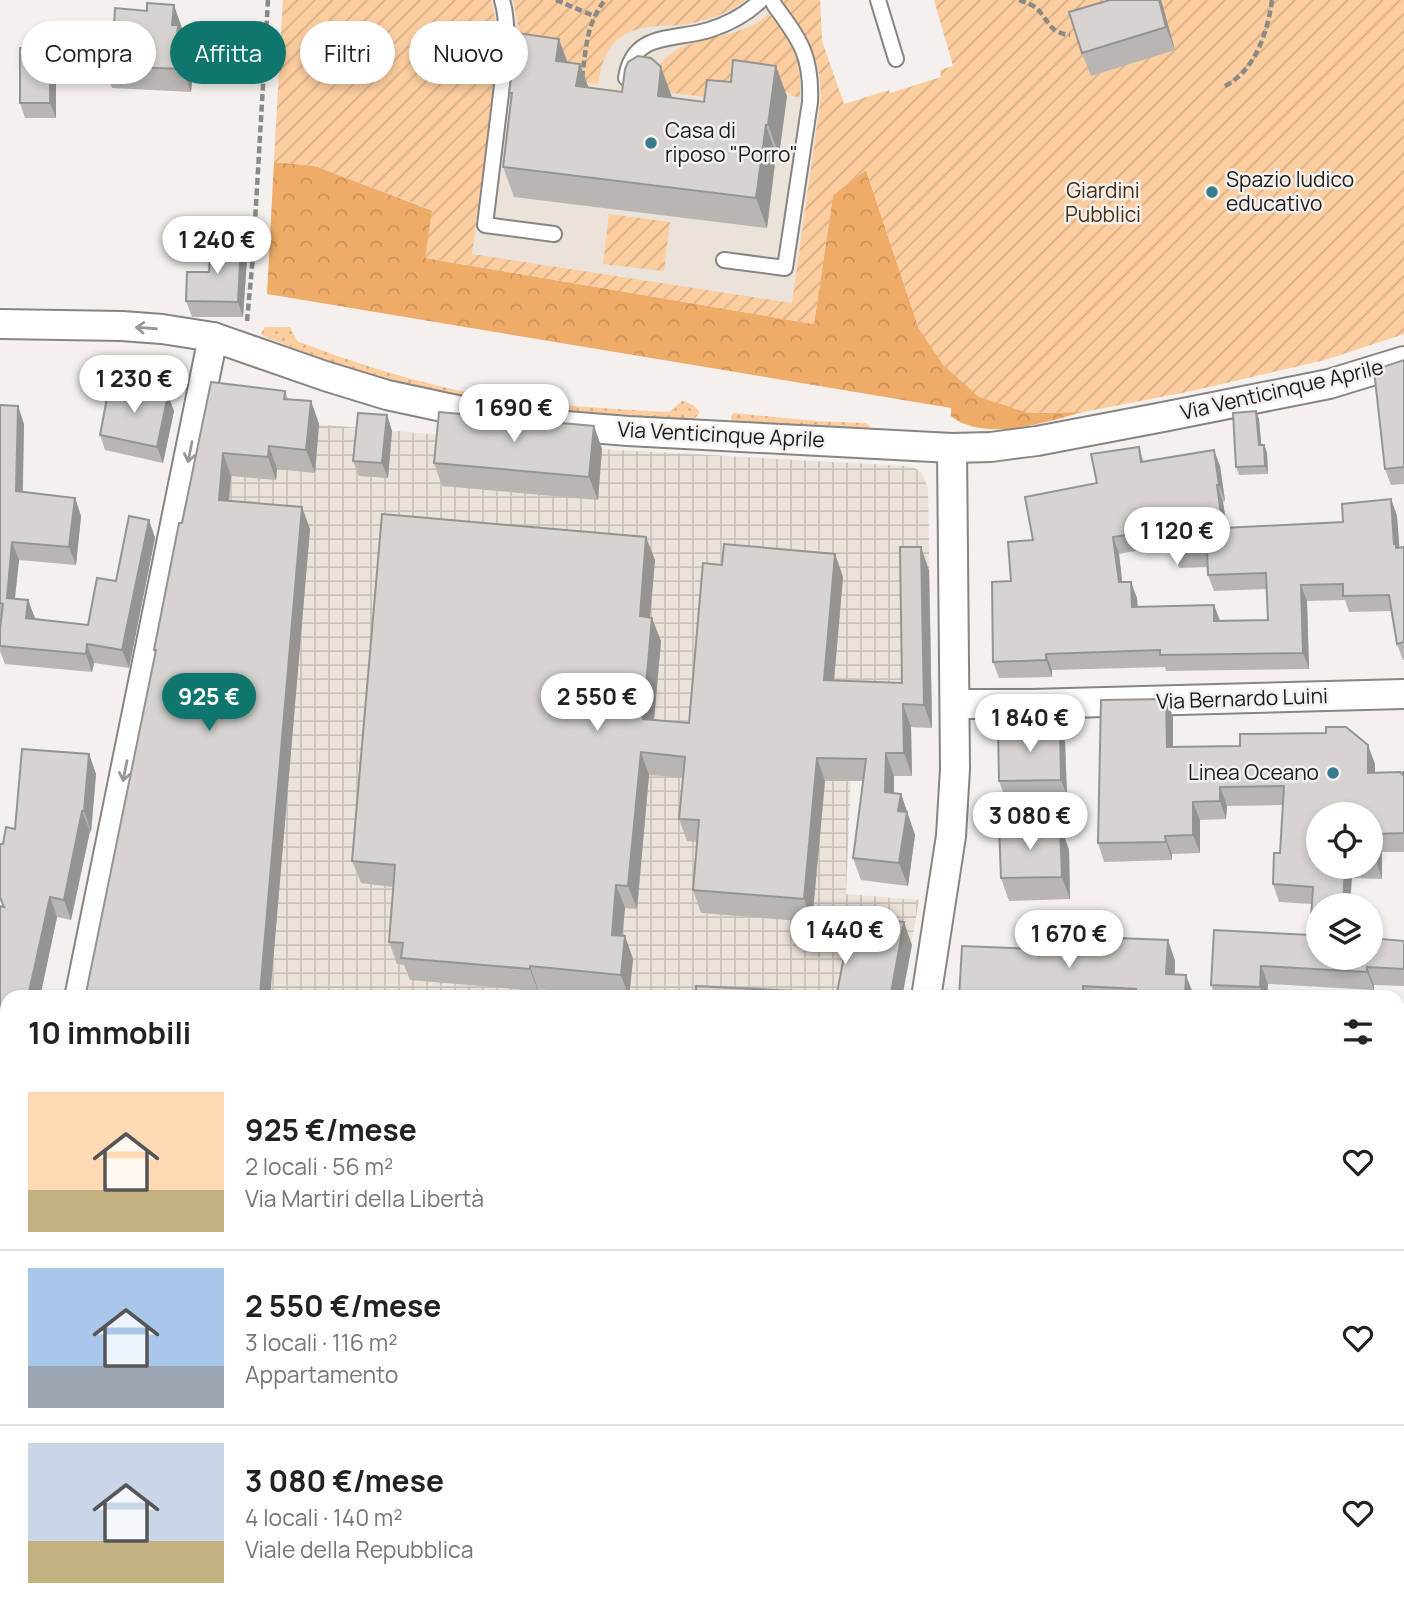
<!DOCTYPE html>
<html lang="it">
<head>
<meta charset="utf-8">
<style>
	:root { --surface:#fff; --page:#f2f2f2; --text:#222; --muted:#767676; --line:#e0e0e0; --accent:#0f766e }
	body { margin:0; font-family:Manrope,sans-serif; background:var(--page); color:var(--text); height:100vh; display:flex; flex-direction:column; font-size:26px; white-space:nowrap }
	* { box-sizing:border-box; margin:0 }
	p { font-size:23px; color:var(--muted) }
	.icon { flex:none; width:38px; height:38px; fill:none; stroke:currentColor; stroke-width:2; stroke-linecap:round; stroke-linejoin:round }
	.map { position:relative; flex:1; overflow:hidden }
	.details { position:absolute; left:0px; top:990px; width:1405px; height:625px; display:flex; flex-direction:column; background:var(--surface); border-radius:21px 21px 0 0; box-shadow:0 4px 10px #0003 }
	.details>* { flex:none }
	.guide { position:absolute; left:21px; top:21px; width:700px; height:63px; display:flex; gap:14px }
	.tools { position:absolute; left:1306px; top:802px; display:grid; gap:14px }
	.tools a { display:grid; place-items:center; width:77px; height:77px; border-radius:50%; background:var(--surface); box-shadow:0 4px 10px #0003; font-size:35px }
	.price { position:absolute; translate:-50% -60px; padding:0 16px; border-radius:24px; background:#fff; color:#222; font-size:23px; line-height:46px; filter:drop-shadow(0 2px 4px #0008) }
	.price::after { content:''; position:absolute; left:50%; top:42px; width:21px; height:16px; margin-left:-10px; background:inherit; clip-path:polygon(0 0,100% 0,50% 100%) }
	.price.selected { background:var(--accent); color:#fff }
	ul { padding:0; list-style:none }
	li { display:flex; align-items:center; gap:21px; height:175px; padding:0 28px }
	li+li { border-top:2px solid var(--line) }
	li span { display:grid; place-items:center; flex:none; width:196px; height:140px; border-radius:0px; color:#555 }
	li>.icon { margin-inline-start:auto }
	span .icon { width:84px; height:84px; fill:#fffc; stroke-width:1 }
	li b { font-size:30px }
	h2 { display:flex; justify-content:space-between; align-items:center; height:84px; padding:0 28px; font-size:30px }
	.tag { padding:0 24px; border-radius:32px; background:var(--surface); box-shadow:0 4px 10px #0003; font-size:24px; line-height:63px }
	.tag.selected { background:var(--accent); color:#fff }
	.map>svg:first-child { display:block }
	.built { fill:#ebe2da }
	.industrial { fill:url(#industrial-grid) }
	.grass { fill:url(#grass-dots) }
	.forest { fill:url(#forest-crowns) }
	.park { fill:url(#park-tufts) }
	.garden { fill:url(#garden-furrows) }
	.pitch { fill:#fccd9f }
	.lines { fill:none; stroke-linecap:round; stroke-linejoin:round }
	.lane-casing { stroke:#878482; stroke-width:18 }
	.street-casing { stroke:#878482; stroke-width:32 }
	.path { stroke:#8b8986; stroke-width:4.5; stroke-dasharray:7 3.5; stroke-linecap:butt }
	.lane { stroke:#fff; stroke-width:14 }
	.street { stroke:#fff; stroke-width:28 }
	.wall { fill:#b8b5b3; fill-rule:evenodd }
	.shaded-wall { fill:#969492 }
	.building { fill:#d6d3d0; stroke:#969492; stroke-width:2; fill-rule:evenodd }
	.oneway { stroke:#999898 }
	.poi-dot { fill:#387b8b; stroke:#f3f0ed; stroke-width:2.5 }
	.labels { text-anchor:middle; stroke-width:5; stroke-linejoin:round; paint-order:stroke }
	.poi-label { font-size:21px; fill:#1c1b1a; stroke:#f3f0ed; text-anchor:start }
	.park-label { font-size:21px; fill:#482d0f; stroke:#f3f0ed }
	.street-label { font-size:21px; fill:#1c1b1a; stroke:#f3f0ed }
</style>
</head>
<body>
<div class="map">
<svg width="1404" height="1614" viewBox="0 0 1404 1614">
	<defs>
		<pattern id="industrial-grid" width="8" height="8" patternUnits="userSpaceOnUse" patternTransform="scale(1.75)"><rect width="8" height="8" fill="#ebe2da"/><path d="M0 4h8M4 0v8" fill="none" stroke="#c9c1ba"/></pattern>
		<pattern id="grass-dots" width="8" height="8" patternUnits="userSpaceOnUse" patternTransform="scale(1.75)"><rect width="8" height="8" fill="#fccd9f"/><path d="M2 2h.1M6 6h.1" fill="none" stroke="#d7af88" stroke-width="1.8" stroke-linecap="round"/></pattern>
		<pattern id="forest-crowns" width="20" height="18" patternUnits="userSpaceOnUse" patternTransform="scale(1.75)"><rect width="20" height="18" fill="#eeac68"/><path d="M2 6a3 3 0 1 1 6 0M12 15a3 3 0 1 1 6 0" fill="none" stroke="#cc935a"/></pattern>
		<pattern id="park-tufts" width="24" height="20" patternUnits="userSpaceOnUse" patternTransform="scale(1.75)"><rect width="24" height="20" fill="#fccd9f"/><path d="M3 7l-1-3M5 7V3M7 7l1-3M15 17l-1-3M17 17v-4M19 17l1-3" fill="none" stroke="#d7af88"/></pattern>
		<pattern id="garden-furrows" width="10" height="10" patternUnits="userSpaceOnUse" patternTransform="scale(1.75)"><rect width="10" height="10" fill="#fccd9f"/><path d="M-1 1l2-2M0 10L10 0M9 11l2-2" fill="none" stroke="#d7af88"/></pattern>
	</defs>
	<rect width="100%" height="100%" fill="#f3f0ed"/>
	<path class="built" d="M283 0H820L822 41 866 170 814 324 425 258 315 166 274 162Z"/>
	<path class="industrial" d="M293 422 602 449 906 466 915 468 922 473 928 488 932 728 853 726 846 894 919 900 902 997 98 998 209 454Z"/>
	<g class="grass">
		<path d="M265 327H290L297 341C349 361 402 378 456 390 526 404 598 408 669 412L682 401C695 404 709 414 688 421 585 416 482 407 381 379 341 368 304 351 265 337L261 333Z"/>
		<path d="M734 413 815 421 866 423 870 426 867 430 734 423 731 420V416Z"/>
	</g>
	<path class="forest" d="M274 162 315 166 433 211 426 258 814 324 833 195 866 170 919 329 1028 413 1083 412C1049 421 1000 438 965 424 960 423 955 419 951 416V408L267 294Z"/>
	<path class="park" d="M0 1246 7 1247V1403L0 1402Z"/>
	<g class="garden">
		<path d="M283 0H491L498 32 497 64 472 254 792 303 821 98C821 49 805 37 779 0H820L822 41 844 104 889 90 890 93 941 77 940 70 953 66 934 0H1404V334L1325 360 1192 391 1083 412 1028 413 979 397 943 365 919 329 866 170 833 195 814 324 425 258 432 210 315 166 274 162Z"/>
		<path d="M513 0H746C728 14 703 22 680 25 669 26 658 25 647 27 613 33 603 53 598 84L575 81 523 59C519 39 518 20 513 0Z"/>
		<path d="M771 12C793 42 802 59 800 97L791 96V93L738 86 736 101 664 92 658 67C685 29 740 45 771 12Z"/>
		<path d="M609 214 670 222 664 271 603 264Z"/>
	</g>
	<rect class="pitch" x="459" y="1608" width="144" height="6"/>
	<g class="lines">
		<defs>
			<g id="lane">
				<path d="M502 0C508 20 507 41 505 61L485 225 554 234"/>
				<path d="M878 0 896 59"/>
				<path d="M626 78C633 31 674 41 709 30 728 24 747 14 761 0"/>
				<path d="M724 260 785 268 810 102C812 57 801 41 775 6L772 0"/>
			</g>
			<g id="street">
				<path d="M0 324 122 326 162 329 213 337 325 376 387 395 466 412 541 424 628 431 952 448 991 447 1037 441 1163 417 1329 384 1404 361"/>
				<path d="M955 704H1031L1404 694"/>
				<path d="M79 998 213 337"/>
				<path d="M926 998 951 836 955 769 952 448"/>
				<path d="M1398 1086H1404"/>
				<path d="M0 1233 7 1234"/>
				<path d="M0 1508 7 1509"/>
				<path d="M57 1614V1608"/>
				<path d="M633 1614 634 1608"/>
				<path d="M891 1614V1608"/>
			</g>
		</defs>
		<use href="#lane" class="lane-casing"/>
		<use href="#street" class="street-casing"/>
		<g class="path">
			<path d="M556 0 594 16"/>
			<path d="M1019 0C1025 2 1030 4 1035 7 1049 19 1048 33 1070 35"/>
			<path d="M582 78C586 49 586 24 605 0"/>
			<path d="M1225 86C1255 71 1268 31 1272 0"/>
			<path d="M247 321 253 256 268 0"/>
			<path d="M0 1351 7 1347"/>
		</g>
		<use href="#lane" class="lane"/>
		<use href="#street" class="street"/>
	</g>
	<g class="wall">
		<path d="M1110 0H1161L1175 50 1091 76 1082 53Z"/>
		<path d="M114 27 182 28V35L194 62 191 92 112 88 103 66Z"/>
		<path d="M50 48 56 63V118H25L20 103Z"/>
		<path d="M568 62 588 88 704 102 787 96 779 155H776L767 228 514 197 503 167 511 99 509 93Z"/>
		<path d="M247 258 243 317H192L186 301Z"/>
		<path d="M1404 360V484L1391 485 1385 469Z"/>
		<path d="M211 382 285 391 288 399 311 401 319 424 315 473 277 469 276 480 231 476 229 501 310 529 270 995 85 998 155 653 154 650Z"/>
		<path d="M168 395 174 411 163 463 105 450 100 435Z"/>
		<path d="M0 405 24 424 23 492 75 498 81 516 76 565 19 560 15 598 28 600 35 619 88 625 116 581 149 520 155 538 129 668 94 663 92 672 5 664 0 651 1 621H0Z"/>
		<path d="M1256 411 1259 419 1261 445H1264L1267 453 1268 474 1239 475 1236 467Z"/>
		<path d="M387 415 392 431 388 478 359 476 353 461Z"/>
		<path d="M594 426 602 449 598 500 442 486 434 463Z"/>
		<path d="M1139 447 1144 462 1220 466 1225 501 1223 502 1227 528 1343 522 1391 499 1397 516 1399 548 1404 547V660H1403L1397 644 1391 611 1349 612 1345 600 1307 601 1309 669 1166 671 1165 667 1052 670V677L999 678 993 662 1011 581 1033 540ZM1172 544 1173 551 1179 568 1208 567V575L1214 591 1267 589 1268 620 1220 621 1214 605 1138 607 1137 598 1122 582 1119 554Z"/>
		<path d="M835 554 843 577 834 681 902 683 929 570 932 728 911 727 912 776H894V793L901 794 915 835 908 886 861 880 853 858 863 781H825L812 922 701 913 693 890 697 842 687 841 679 819 683 778 649 775 637 909 625 908 622 936H625L633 959 629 998 538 989V991L410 980 404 965 397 964 389 942 393 887 361 883 352 861 655 560 650 618 661 641 654 720 689 723 722 565Z"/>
		<path d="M1173 717V747L1375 764V773L1403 775 1404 772V852H1382V879L1352 878 1318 957 1404 941V986L1374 985V990L1268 984 1267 998H1216L1211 985 1310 935 1312 904 1279 902 1273 884 1280 853 1283 805 1227 806 1226 819 1200 820V853L1172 854V860L1104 862 1098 843ZM1370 814V866H1318Z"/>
		<path d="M1065 742 1067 795 1005 797 999 781Z"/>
		<path d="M89 754 96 774 91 832 90 831 71 920 57 917 40 994 41 998H7V1209L0 1208V906H3L0 900V844H3L15 829Z"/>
		<path d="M1069 849 1070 899 1009 901 1001 878Z"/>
		<path d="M1168 940 1175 961V975L1194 996V998H959L1033 949 1117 946Z"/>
		<path d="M1398 1017H1404V1067L1398 1066Z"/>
		<path d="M1404 1143V1202L1398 1201V1145Z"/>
		<path d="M1404 1270V1418H1398V1294Z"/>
		<path d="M762 1608H851L852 1613 759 1614Z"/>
	</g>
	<g class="shaded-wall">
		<path d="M1159 0H1161L1164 10 1175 50 1166 27Z"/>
		<path d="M174 5 182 28V35L185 44V39L194 62 191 92 183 69 172 25Z"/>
		<path d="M559 39 570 69 556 61Z"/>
		<path d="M50 48 56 63V118L50 103Z"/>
		<path d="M580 64 591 94 576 86Z"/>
		<path d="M776 66 787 96 779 155 768 125Z"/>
		<path d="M661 67 672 97 669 126 658 96Z"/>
		<path d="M766 125 776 155 767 228 756 198Z"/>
		<path d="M241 243 247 258 243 317 238 302Z"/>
		<path d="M168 395 174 411 163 463 157 447Z"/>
		<path d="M311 401 319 424 315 473 306 450Z"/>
		<path d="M18 406 24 424 22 509 16 491Z"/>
		<path d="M1256 411 1259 419 1262 453 1259 445Z"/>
		<path d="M387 415 392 431 388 478 382 463Z"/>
		<path d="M594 426 602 449 598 500 589 477Z"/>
		<path d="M1264 445 1267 453 1268 474 1265 466Z"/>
		<path d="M269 446 277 469 276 480 268 457Z"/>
		<path d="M1214 450 1220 466 1225 501 1219 485Z"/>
		<path d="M223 453 231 476 227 523 219 500Z"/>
		<path d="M1217 485 1223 502 1229 544 1223 528Z"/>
		<path d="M75 498 81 516 76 565 69 547Z"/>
		<path d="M1391 499 1397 516 1400 555 1394 544Z"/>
		<path d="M302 507 310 529 270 998 260 994Z"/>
		<path d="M149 520 155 538 129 668 122 650Z"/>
		<path d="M646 537 655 560 648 639 640 616Z"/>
		<path d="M1113 537 1119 554 1124 598 1119 582Z"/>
		<path d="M12 542 19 560 13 616 7 598Z"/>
		<path d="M921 547 929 570 932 728 924 705Z"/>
		<path d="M835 554 843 577 832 703 824 680Z"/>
		<path d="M1131 582 1137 598 1138 624 1132 607Z"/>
		<path d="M1301 585 1307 601 1309 669 1303 653Z"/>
		<path d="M28 600 35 618 32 636 26 618Z"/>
		<path d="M1214 605 1220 621H1214Z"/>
		<path d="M652 618 661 641 652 742 643 719Z"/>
		<path d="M87 644 94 663 92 672 86 654Z"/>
		<path d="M1046 654 1052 670V677L1046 660Z"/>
		<path d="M1166 699 1173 717V766L1167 747Z"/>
		<path d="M903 704 911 727 912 776 904 753Z"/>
		<path d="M1060 727 1065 742 1067 795 1061 780Z"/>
		<path d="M1368 745 1375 764V791L1368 773Z"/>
		<path d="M641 752 649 775 637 909 628 886Z"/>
		<path d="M886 753 894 776V814L885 792Z"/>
		<path d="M89 754 96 774 91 832 84 811Z"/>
		<path d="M817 758 825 781 812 922 804 899Z"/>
		<path d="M1220 787 1227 806 1226 819 1220 801Z"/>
		<path d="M901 794 915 835 908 886 899 863 898 811Z"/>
		<path d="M1193 802 1200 820V853L1193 835Z"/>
		<path d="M82 811 90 831 71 920 64 900Z"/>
		<path d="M1060 826 1069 849 1070 899 1062 877Z"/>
		<path d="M1376 834 1382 852V879L1376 861Z"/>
		<path d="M1165 836 1172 854V860L1166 842Z"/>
		<path d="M1345 866H1348L1352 878 1350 905H1343Z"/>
		<path d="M616 885 625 908 620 958 612 935Z"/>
		<path d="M50 897 57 917 40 998 29 992Z"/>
		<path d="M904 922 912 945 902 998H890Z"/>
		<path d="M625 936 633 959 629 998 621 975Z"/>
		<path d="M1168 940 1175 961 1174 995 1166 974Z"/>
		<path d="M530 966 538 989V991L530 969Z"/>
		<path d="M1261 966 1268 984 1267 998H1263L1260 987Z"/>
		<path d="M1367 967 1374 985V990L1367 972Z"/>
		<path d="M1186 975 1194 996V998H1185Z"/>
		<path d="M1083 986 1088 998H1083Z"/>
		<path d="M7 1157V1208L0 1189Z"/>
		<path d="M1 1393 6 1408 3 1457 0 1449Z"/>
		<rect x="34" y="1608" width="6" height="6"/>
		<path d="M154 1608H160V1614H153Z"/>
		<path d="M843 1608H851L852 1613 839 1614Z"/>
	</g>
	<g class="building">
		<path d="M1110 0H1159L1166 27 1082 53 1069 12Z"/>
		<path d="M147 3 174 5 172 25H178L177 38 185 39 183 69 103 66 104 25 114 27 115 8 147 11Z"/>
		<path d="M517 33 559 39 556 61 580 64 576 86 622 92 625 69 628 62 638 56 651 58 661 67 658 96 704 102 707 80 731 82 733 60 776 66 768 125H766L756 198 503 167 512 93H509Z"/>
		<rect x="20" y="48" width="30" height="55"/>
		<path d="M211 242 241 243 238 302 186 301 187 272H209Z"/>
		<path d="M1404 360V467L1385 469 1374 370Z"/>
		<path d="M110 382 168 395 157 447 100 435Z"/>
		<path d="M211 382 285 391 284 399 311 401 306 450 269 446 268 457 223 453 219 500 302 507 260 994 297 998H85L156 650H154L179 523H182Z"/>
		<path d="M0 405 18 406 16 491 75 498 69 547 12 542 7 598 28 600 26 618 88 625 97 578 116 581 129 516 149 520 122 650 87 644 86 654 0 646V629L3 604 0 603Z"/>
		<path d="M1256 411 1259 445H1264L1265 466 1236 467 1233 413Z"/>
		<path d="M439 412 594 426 589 477 434 463Z"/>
		<path d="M358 413 387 415 382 463 353 461Z"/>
		<path d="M1139 447 1141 462 1214 450 1219 485H1217L1223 528 1343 522 1342 504 1391 499 1394 544H1396V548L1404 547V642L1397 644 1389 595 1343 596V584L1301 585 1303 653 1160 655V650L1046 654V660L993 662 992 582 1011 581 1008 542 1033 540 1025 497 1097 483 1091 454ZM1170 528 1173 551 1207 550 1208 575 1266 573 1268 620 1214 621V605L1132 607 1131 582H1119L1113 537Z"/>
		<path d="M382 514 646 537 640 616 652 618 643 719 689 723 703 563 722 565 724 544 835 554 824 680 902 683 900 547H921L924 705 903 704 904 753H886L885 792 901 794 898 811 907 812 899 863 853 858 866 759 817 758 804 899 693 890 699 820 679 819 685 757 641 752 628 886 616 885 612 935 625 936 621 975 530 966V969L401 958 403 943 389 942 395 865 352 861Z"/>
		<path d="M1166 699 1167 747 1240 746V734L1326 733V727H1346L1368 745V773L1400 772 1403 775V772H1404V833L1376 834V861L1370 860V814H1318V866H1345L1343 905H1318V957H1370V938L1404 941V969L1367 967V972L1261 966 1260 987 1211 985 1214 930 1310 935 1313 887 1273 884 1274 853H1280L1284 786 1220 787V801L1193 802V835L1165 836 1166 842 1098 843 1101 700Z"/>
		<path d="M1060 727 1061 780 999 781 998 728Z"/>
		<path d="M22 749 89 754 84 811H82L64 900 50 897 29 992 40 994V998H7V1157L0 1189V906L4 907 0 897V844H3L6 827 15 829Z"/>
		<path d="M999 826H1060L1062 877 1001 878Z"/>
		<path d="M852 914 904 922 890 998H696V986L837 993Z"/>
		<path d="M1117 938 1168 940 1166 974 1186 975 1185 998H1135L1136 989 1083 986V998H959L962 946 1033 949V942L1117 946Z"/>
		<rect x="1398" y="1017" width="6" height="32"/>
		<path d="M1404 1143V1180H1398V1145Z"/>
		<path d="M1400 1270H1404V1396H1398V1294Z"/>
		<path d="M1404 1460V1614H1337L1338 1608H1398V1506H1401Z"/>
		<path d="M0 1559H7V1608H34V1614H0Z"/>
		<path d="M98 1608H154L153 1614H91H98Z"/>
		<path d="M762 1608H780V1614H759Z"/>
		<path d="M784 1608H843L839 1614H793Z"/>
	</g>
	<defs><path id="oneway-shaft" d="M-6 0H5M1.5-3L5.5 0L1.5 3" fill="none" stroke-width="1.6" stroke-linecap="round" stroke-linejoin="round" transform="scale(1.75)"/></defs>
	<g class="oneway">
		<use href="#oneway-shaft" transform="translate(146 328) rotate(-176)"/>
		<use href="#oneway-shaft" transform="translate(190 452) rotate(101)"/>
		<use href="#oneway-shaft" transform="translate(125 771) rotate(101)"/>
	</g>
	<g class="poi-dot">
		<circle cx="651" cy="143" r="7"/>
		<circle cx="1212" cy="192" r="7"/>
		<circle cx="1333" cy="773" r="7"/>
	</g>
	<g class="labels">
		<g class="poi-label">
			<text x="665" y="138">Casa di<tspan x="665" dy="24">riposo "Porro"</tspan></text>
			<text x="1226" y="187">Spazio ludico<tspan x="1226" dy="24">educativo</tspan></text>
			<text x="1319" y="780" text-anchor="end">Linea Oceano</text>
		</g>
		<g class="park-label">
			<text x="1103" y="198">Giardini<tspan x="1103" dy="24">Pubblici</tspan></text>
		</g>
		<g class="street-label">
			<text transform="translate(1282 390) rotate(-13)" y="7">Via Venticinque Aprile</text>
			<text transform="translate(721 435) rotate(3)" y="7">Via Venticinque Aprile</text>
			<text transform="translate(1242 699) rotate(-2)" y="7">Via Bernardo Luini</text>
		</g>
	</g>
</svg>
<div class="tools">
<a><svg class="icon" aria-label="locate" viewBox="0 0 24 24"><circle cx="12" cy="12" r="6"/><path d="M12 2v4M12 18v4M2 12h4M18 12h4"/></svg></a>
<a><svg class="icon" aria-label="layers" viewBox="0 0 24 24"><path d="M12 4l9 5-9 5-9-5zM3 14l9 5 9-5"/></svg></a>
</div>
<b class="price" style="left:217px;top:276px">1 240 €</b>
<b class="price" style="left:134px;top:415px">1 230 €</b>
<b class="price" style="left:514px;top:444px">1 690 €</b>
<b class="price" style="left:1177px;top:567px">1 120 €</b>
<b class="price selected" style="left:209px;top:733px">925 €</b>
<b class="price" style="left:597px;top:733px">2 550 €</b>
<b class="price" style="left:1030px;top:754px">1 840 €</b>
<b class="price" style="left:1030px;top:852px">3 080 €</b>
<b class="price" style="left:845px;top:966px">1 440 €</b>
<b class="price" style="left:1069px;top:970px">1 670 €</b>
<div class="guide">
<a class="tag">Compra</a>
<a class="tag selected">Affitta</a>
<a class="tag">Filtri</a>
<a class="tag">Nuovo</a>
</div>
<section class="details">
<h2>10 immobili<svg class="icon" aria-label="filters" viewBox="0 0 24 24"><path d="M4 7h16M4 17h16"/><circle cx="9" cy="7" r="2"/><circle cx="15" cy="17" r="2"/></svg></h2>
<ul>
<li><span style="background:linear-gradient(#ffd9b3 70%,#c2b280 0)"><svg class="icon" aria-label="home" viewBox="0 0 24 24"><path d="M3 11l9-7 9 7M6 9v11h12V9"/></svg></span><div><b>925 €/mese</b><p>2 locali · 56 m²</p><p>Via Martiri della Libertà</p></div><svg class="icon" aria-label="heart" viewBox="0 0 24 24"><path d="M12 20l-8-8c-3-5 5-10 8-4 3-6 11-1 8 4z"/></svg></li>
<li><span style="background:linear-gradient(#a9c7e8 70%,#9aa5b1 0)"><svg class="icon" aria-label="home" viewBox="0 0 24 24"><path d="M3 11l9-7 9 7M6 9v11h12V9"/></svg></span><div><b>2 550 €/mese</b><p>3 locali · 116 m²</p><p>Appartamento</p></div><svg class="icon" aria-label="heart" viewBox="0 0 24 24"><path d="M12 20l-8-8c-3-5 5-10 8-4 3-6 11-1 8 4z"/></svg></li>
<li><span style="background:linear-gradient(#c9d6e8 70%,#c2b280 0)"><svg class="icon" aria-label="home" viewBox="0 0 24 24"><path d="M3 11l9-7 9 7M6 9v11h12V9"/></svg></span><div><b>3 080 €/mese</b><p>4 locali · 140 m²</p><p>Viale della Repubblica</p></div><svg class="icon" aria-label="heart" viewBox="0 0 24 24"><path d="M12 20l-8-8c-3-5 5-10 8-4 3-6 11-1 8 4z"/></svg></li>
</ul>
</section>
</div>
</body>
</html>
